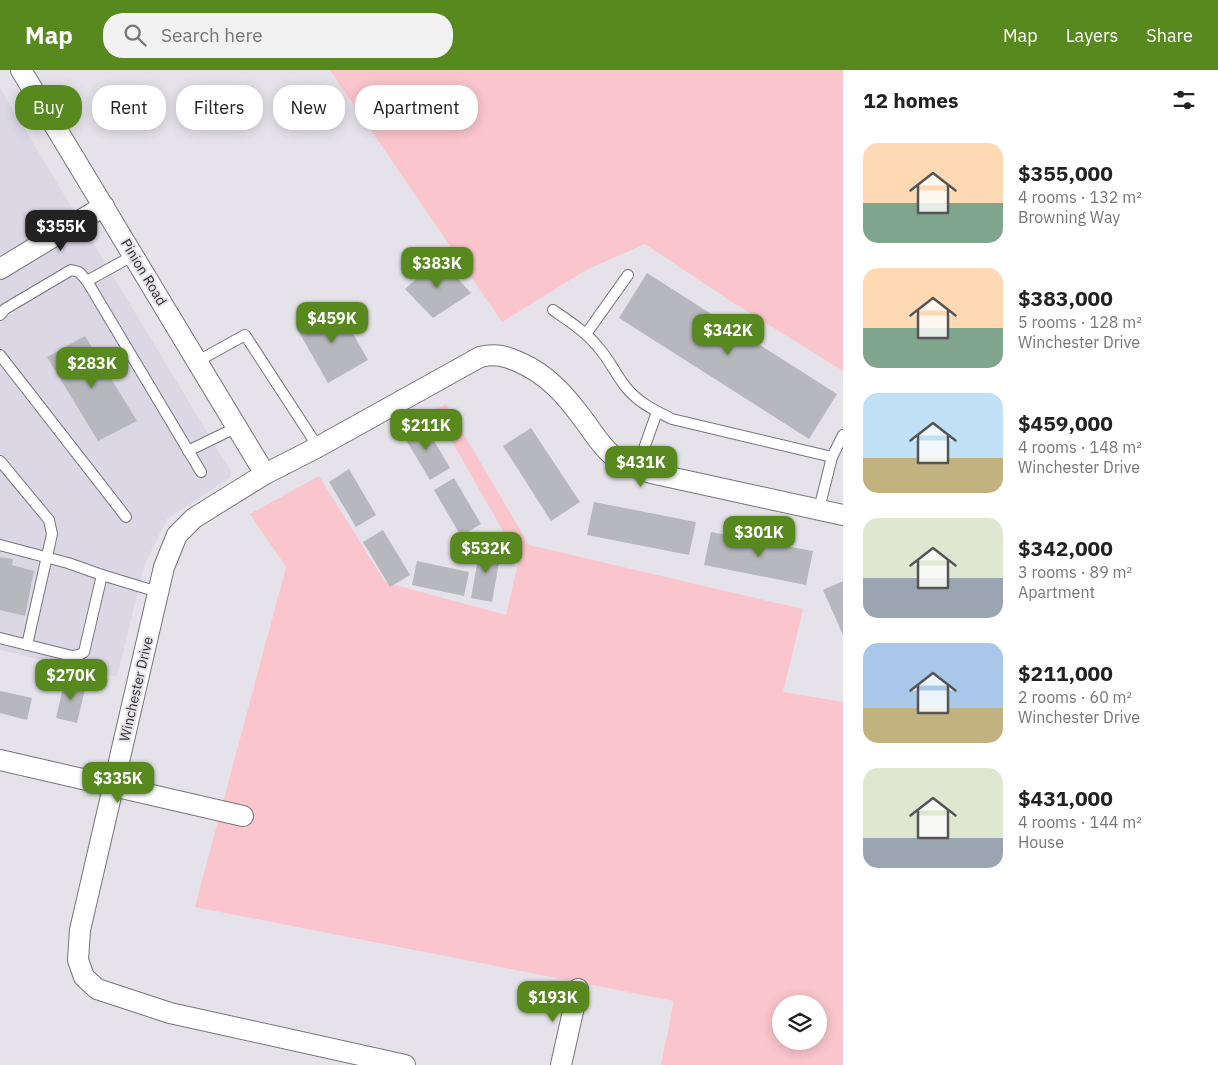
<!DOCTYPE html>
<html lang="en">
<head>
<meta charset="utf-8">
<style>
	:root { --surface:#fff; --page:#f2f2f2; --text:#222; --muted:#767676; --accent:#57891e }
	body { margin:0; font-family:"IBM Plex Sans",sans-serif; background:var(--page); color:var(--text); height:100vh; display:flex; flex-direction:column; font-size:19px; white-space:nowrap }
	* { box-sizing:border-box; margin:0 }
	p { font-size:16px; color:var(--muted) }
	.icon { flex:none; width:28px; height:28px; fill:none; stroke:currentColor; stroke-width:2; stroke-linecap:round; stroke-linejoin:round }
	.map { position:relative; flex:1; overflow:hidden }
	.details { display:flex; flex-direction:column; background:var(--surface); width:375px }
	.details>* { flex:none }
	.banner { position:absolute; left:15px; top:15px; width:475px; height:45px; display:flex; gap:10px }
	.tools { position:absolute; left:772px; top:925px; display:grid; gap:10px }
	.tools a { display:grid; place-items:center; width:55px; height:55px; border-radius:50%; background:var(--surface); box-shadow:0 2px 12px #0003; font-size:25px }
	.price { position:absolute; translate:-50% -42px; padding:0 11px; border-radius:10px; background:var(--accent); color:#fff; font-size:16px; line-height:32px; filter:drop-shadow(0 1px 2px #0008) }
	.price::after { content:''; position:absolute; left:50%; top:30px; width:15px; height:11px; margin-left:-8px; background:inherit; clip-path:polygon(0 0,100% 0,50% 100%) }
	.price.on { background:#222; color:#fff }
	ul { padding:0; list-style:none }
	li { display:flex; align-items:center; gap:15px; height:125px; padding:0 20px }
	li span { display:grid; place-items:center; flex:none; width:140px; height:100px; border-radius:15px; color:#555 }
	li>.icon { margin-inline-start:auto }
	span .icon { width:60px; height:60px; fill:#fffc; stroke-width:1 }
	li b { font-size:21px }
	h2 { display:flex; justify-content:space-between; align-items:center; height:60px; padding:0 20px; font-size:21px }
	.pill { padding:0 18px; border-radius:20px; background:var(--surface); box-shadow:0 2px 12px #0003; font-size:18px; line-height:45px }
	.pill.on { background:var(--accent); color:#fff }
	header { display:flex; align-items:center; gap:30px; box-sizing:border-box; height:70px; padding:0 25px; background:var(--accent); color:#fff }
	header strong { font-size:24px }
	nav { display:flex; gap:28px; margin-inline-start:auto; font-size:18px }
	.search { width:350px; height:45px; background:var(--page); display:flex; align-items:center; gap:12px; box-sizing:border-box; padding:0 18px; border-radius:20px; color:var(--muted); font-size:19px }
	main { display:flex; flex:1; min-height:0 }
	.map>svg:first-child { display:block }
	.built { fill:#dcd7e5 }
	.green { fill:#fac5cd; fill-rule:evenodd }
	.building { fill:#b6b8be }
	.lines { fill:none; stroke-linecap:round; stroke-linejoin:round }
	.lane-casing { stroke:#76747a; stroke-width:12 }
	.street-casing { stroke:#76747a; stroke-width:22 }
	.lane { stroke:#fff; stroke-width:10 }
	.street { stroke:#fff; stroke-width:20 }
	.labels { text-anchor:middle; stroke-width:4; stroke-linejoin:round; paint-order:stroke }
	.street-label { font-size:14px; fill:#2d2c2e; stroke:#e5e3e9 }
</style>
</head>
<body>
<header>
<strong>Map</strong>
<div class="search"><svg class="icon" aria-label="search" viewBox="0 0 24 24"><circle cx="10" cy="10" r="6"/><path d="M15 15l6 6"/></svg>Search here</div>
<nav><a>Map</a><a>Layers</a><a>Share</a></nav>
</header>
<main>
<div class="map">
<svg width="843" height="995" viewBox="0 0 843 995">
	<rect width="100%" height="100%" fill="#e5e3e9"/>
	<path class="built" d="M0 18 231 402 230 408 167 449 144 496 117 607 0 580Z"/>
	<g class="green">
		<path d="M330 0H843V301L729 230 645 174 586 200 502 252Z"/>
		<path d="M446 334 529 475 803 539 783 622 843 632V995H661L674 931 195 837 286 497 250 444 319 406 385 512 506 545 519 489 434 340ZM781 934H819V971H781Z"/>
	</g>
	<g class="building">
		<path d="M439 188 471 223 433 248 405 219Z"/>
		<path d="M647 203 837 324 809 369 619 248Z"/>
		<path d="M336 234 368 290 328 313 296 257Z"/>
		<path d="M85 266 137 351 98 371 47 287Z"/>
		<path d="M423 352 450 398 430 410 403 365Z"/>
		<path d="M531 358 580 432 551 451 503 376Z"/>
		<path d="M349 399 376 445 356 457 329 412Z"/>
		<path d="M454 408 481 454 461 466 434 420Z"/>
		<path d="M594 432 696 452 689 485 587 465Z"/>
		<path d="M383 460 410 505 390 517 363 472Z"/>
		<path d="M711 462 813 481 806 515 704 495Z"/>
		<path d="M480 477 501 481 492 532 471 528Z"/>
		<path d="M0 487 13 489 12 495 34 501 25 546 0 540Z"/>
		<path d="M417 491 469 502 464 526 412 515Z"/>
		<path d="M843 511V565L823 520Z"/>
		<path d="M65 609 86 615 77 653 56 648Z"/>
		<path d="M0 621 32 628 27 650 0 643Z"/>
	</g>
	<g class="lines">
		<defs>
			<g id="lane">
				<path d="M87 211 134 185"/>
				<path d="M553 240C569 251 586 262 598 277 609 289 615 303 625 316 637 332 654 340 672 349L832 387"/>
				<path d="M0 245 5 239 71 200 79 202 87 211 201 402"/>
				<path d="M586 264 628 205"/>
				<path d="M0 285 126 447"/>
				<path d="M198 291 245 265 318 377"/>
				<path d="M188 381 237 357"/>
				<path d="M0 391 49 450 52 464 27 575"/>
				<path d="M637 398 657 342"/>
				<path d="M819 439 832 387 843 365"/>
				<path d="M0 475 68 493 102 505 158 522"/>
				<path d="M0 568 72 586 79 585 84 582 102 505"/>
			</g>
			<g id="street">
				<path d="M21 0 265 404"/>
				<path d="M0 199 104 136"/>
				<path d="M0 690 243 746"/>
				<path d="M405 995 170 943 97 919 84 907 78 890 80 860 164 497 177 465 194 448 265 404 318 377 480 287C496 283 506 286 521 293 548 305 566 326 583 349 593 362 600 375 612 385 623 393 638 398 651 403L843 445"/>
				<path d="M561 995 578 919"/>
			</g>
		</defs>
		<use href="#lane" class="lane-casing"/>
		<use href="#street" class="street-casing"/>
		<use href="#lane" class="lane"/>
		<use href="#street" class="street"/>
	</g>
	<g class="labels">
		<g class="street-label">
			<text transform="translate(144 202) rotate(59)" y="5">Pinion Road</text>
			<text transform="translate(136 619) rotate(-77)" y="5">Winchester Drive</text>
		</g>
	</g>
</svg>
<div class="tools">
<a><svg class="icon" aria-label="layers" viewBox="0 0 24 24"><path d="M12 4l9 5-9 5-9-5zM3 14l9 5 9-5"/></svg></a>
</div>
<b class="price on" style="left:61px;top:182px">$355K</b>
<b class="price" style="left:437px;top:219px">$383K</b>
<b class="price" style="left:332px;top:274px">$459K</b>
<b class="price" style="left:728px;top:286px">$342K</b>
<b class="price" style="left:92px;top:319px">$283K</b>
<b class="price" style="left:426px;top:381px">$211K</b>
<b class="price" style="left:641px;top:418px">$431K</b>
<b class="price" style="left:759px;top:488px">$301K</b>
<b class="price" style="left:486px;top:504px">$532K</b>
<b class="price" style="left:71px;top:631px">$270K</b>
<b class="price" style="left:118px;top:734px">$335K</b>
<b class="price" style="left:553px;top:953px">$193K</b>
<div class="banner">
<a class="pill on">Buy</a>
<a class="pill">Rent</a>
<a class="pill">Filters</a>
<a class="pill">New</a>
<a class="pill">Apartment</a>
</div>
</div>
<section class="details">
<h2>12 homes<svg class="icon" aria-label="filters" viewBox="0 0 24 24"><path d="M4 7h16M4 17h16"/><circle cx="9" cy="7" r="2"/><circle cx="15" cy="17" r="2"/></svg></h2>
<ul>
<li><span style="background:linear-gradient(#ffd9b3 60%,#7fa58c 0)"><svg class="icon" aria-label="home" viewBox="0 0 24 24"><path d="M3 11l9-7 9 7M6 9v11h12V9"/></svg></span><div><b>$355,000</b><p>4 rooms · 132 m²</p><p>Browning Way</p></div></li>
<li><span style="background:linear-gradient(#ffd9b3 60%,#7fa58c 0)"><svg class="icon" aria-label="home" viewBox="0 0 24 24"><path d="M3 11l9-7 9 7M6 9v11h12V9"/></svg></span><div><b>$383,000</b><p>5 rooms · 128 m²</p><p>Winchester Drive</p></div></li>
<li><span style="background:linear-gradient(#bfe0f5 65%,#c2b280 0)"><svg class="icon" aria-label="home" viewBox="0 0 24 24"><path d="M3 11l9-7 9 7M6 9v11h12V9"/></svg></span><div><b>$459,000</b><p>4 rooms · 148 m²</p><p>Winchester Drive</p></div></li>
<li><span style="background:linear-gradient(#dfe7d0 60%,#9aa5b1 0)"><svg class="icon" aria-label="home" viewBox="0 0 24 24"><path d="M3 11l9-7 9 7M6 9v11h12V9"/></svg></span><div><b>$342,000</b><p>3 rooms · 89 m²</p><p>Apartment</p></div></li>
<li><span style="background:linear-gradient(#a9c7e8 65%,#c2b280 0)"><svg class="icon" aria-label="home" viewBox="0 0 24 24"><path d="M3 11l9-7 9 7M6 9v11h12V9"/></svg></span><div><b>$211,000</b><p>2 rooms · 60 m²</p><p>Winchester Drive</p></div></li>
<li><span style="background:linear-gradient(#dfe7d0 70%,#9aa5b1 0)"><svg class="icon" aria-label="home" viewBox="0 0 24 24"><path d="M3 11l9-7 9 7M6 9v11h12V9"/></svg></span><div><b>$431,000</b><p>4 rooms · 144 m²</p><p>House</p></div></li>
</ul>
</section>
</main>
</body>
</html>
